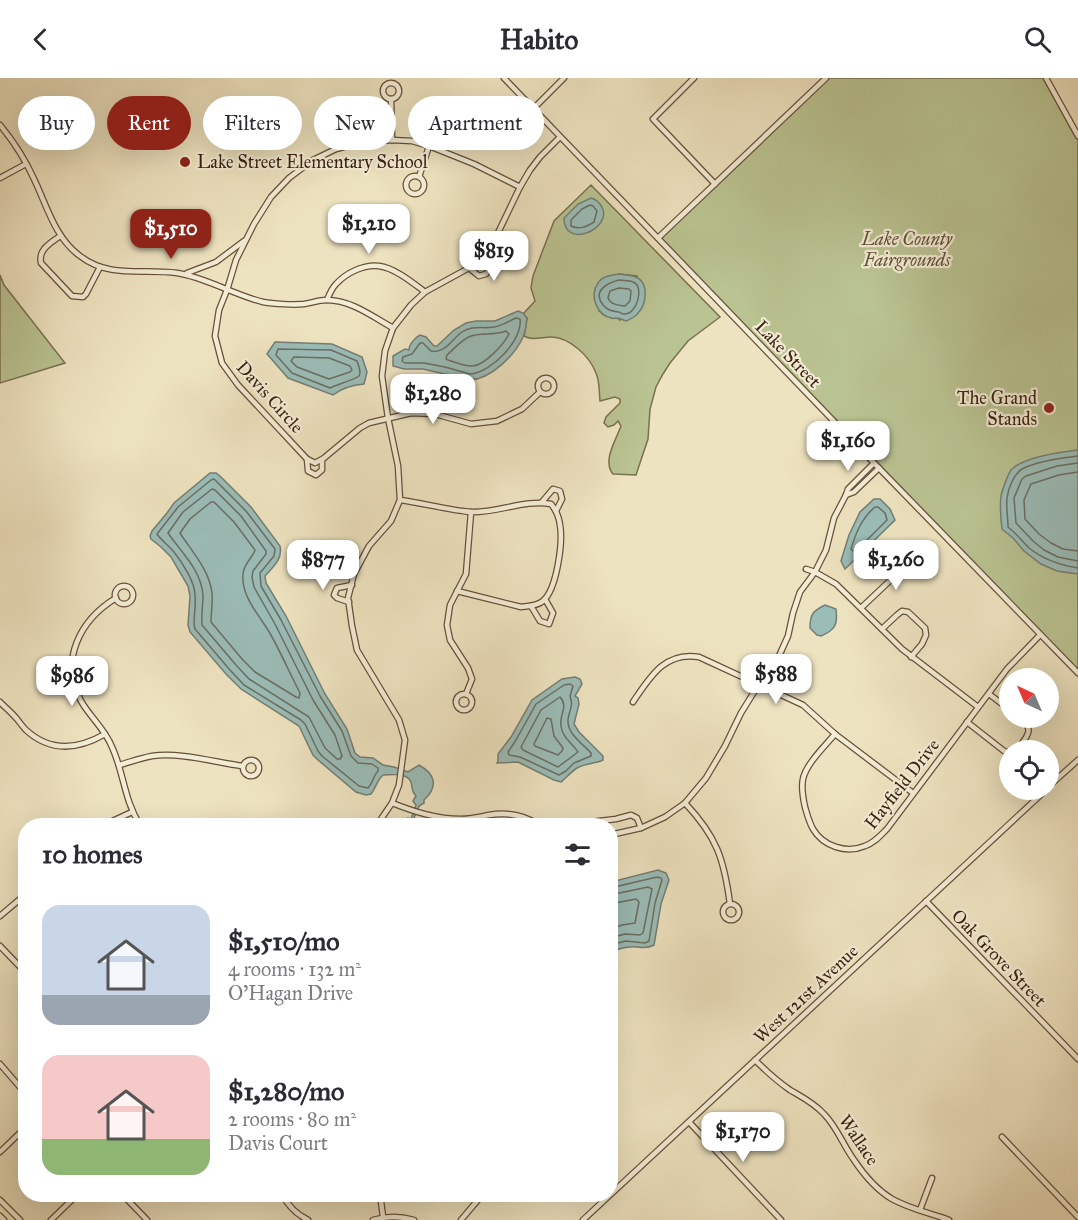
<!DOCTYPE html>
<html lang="en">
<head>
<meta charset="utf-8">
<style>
	:root { --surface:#fff; --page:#f7f7f7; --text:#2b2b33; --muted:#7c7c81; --accent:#8f2418 }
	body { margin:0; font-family:"IM FELL Great Primer",serif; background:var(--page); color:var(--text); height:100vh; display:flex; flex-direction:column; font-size:22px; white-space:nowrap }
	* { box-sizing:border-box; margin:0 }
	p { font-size:20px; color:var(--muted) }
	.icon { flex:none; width:33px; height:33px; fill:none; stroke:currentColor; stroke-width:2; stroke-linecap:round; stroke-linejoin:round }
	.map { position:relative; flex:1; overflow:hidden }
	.side { position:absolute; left:18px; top:740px; width:600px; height:384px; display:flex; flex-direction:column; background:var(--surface); border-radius:24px; box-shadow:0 6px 24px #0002 }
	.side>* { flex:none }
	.guide { position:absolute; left:18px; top:18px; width:600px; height:54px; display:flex; gap:12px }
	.needle { width:39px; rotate:316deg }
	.controls { position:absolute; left:999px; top:590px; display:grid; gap:12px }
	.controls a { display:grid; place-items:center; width:60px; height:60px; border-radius:50%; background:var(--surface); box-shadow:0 6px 24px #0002; font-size:30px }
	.price { position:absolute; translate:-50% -51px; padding:0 14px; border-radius:12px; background:#fff; color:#222; font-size:20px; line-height:39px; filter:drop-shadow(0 2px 3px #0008) }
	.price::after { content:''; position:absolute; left:50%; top:36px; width:18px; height:14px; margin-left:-9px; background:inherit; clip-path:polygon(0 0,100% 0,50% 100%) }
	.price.selected { background:var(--accent); color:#fff }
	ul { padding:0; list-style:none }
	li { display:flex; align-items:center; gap:18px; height:150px; padding:0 24px }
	li span { display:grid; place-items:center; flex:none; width:168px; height:120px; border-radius:18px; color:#555 }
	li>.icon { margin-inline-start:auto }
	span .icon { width:72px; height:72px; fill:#fffc; stroke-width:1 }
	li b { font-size:26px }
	h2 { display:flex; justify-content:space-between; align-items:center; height:72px; padding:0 24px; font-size:26px }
	.pill { padding:0 21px; border-radius:27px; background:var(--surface); box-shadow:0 6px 24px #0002; font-size:21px; line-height:54px }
	.pill.selected { background:var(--accent); color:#fff }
	header { display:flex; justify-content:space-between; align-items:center; height:78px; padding:0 24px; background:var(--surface); font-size:27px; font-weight:700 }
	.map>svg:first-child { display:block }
	.green { fill:#bac392; stroke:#7a7150; stroke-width:1.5; fill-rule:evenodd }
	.water { fill:#9bbdb8; stroke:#747e74; stroke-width:1.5 }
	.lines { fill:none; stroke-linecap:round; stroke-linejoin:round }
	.shore { stroke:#6a6e63; stroke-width:1.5 }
	.minor-casing { stroke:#66503a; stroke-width:7 }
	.minor { stroke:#f4edd6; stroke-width:4.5 }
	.poi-dot { fill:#8f2418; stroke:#f4edd6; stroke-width:2 }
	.labels { text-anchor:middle; stroke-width:4.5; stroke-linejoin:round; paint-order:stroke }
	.poi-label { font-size:18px; fill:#391f0e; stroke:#f4edd6; text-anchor:start }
	.park-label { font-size:18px; font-style:italic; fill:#605036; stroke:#f4edd6 }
	.street-label { font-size:18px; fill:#391f0e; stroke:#f4edd6 }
</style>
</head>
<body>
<header><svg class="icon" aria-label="back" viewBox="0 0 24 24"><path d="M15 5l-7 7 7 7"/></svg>Habito<svg class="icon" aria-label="search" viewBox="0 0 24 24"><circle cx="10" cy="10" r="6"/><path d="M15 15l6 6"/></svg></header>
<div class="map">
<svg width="1078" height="1142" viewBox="0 0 1078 1142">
	<rect width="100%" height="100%" fill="#eee3c0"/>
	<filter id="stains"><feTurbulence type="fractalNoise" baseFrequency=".00333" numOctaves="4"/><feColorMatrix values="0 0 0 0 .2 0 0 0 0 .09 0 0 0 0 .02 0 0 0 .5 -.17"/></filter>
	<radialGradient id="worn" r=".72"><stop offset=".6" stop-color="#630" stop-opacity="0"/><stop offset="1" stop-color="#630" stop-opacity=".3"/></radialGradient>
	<g class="green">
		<path d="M824 0H1046L1078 58V595L657 160Z"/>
		<path d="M591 107 720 239 688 263 670 285 663 296 656 309 650 331 648 361 636 397 613 396C602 383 616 362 621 348L618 343 614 347 608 349 604 345 606 339 620 325V321L615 319 600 323C599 314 600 304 596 295 590 279 570 259 551 259 542 259 532 263 524 258L527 240 523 236 535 223 531 210 533 198 554 143ZM619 196 637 198 620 242 617 240H611L599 233Z"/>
		<path d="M0 197 4 207 65 285 0 305Z"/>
	</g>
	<g class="water">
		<path d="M591 120C596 121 599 124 602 129 613 151 564 172 564 140L578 126Z"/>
		<path d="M619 196C625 197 633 197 638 200 649 207 646 227 638 235 636 239 630 241 626 243 623 242 620 240 617 240 615 240 613 241 612 240 597 238 589 218 598 205 602 198 612 197 619 196Z"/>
		<path d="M518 233 523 235 527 240C526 246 526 253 523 259 515 277 491 301 470 302L423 291H404L393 288V278L405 271 409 272C409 266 415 260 420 257L426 259 434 268H437L454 252 466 245 476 243H495Z"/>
		<path d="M275 264 332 266 362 279 367 294 364 306C352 307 342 310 333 317L288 300 267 276Z"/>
		<path d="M1078 372V496L1057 493 1041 486 1024 473 1013 460 1002 451C1001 443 1000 426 1001 418 1002 413 1008 396 1011 392 1023 379 1061 374 1078 372Z"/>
		<path d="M210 395H216L220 398 251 429 280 468C283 481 273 489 265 498L266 505 286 538 325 616 347 651 355 675 360 679 373 680 383 687 394 689 408 694 419 687C435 696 439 708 424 722V725L419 728 414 740 418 747H397L400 743 408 740 411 741 416 727 413 723 416 718C411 713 413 711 411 704 407 694 392 697 383 697 377 702 376 710 371 716L366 717 356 714 318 682 313 677 299 648 241 611 226 596 190 554 188 547 190 518 188 508 171 479 161 469 151 461 150 458 152 453 167 435 174 425Z"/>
		<path d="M874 421H880L890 431 895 442 845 491 841 483 849 457 860 434Z"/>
		<path d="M825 527 836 531C838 547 835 552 821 558L817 557 810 550C810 536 813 533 825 527Z"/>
		<path d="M575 599 580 601 582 606 575 618 578 620 579 626 574 646 579 654 603 678V682C595 686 585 685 577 690 572 693 566 700 561 704L554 702 518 684 497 685 498 683V676L511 659 532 622 562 601Z"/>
		<path d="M658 792 666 795 669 802 661 826 654 867C645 872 640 868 630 869 624 869 617 872 611 873V804Z"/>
	</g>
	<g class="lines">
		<g class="shore">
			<path d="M590 127 593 128 597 133 594 144C586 149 580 152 571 148V142L582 131Z"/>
			<path d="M619 202C623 203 629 202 633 204 645 208 637 237 624 236 622 236 621 235 619 234 613 233 608 233 603 227 592 213 607 205 619 202Z"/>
			<path d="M619 210 629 211 631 213 630 223 625 228C618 227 611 227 608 220L610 213Z"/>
			<path d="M516 240 520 241C523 262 491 295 470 296L445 289 424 285H405L402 283 403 279 412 276 420 265H423L431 273C445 276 452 261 462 254 472 247 483 251 494 249 502 248 509 243 516 240Z"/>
			<path d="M506 253 509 256C504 266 485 287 473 288 465 289 455 284 448 282L446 281 447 277C454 271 462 261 471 258 482 254 493 258 506 253Z"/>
			<path d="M278 271 331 272 357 283C358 287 362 294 359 298 358 300 334 308 330 310L292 295 276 277Z"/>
			<path d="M294 279 329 280 350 288 352 292 350 294 329 301 297 289 291 283Z"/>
			<path d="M1078 378C1061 380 1037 383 1022 391 1014 396 1008 411 1007 420 1006 430 1008 440 1008 449 1016 455 1022 463 1029 470 1044 482 1059 487 1078 490"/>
			<path d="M1078 385 1057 388 1026 398 1022 401 1014 420 1016 445 1033 463 1044 472 1058 479 1078 483"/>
			<path d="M1078 394 1059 397 1031 406 1024 422 1025 441 1039 456 1051 465 1063 471 1078 473"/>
			<path d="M214 401 246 433 275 471 274 478 260 495 261 508 281 542 320 618 342 653 351 678 358 685 372 686 378 690V693C373 698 373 705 368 710L359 708 322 678 318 673 305 646 301 642 244 607 230 592 195 551 194 546C194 537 196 527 195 517 195 504 182 484 174 474 169 468 161 462 157 456L178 429 211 402Z"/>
			<path d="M212 411 215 412 241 438 266 473V476L253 493 252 499 254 509 275 546 313 622 335 657 342 678 340 681H337L325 670 309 639 249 601 236 587 202 547C201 537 203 528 203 518 202 493 181 474 168 455L183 434Z"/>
			<path d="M211 424H214L234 444 255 472C252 481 243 486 243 497 241 517 258 536 268 552 280 572 289 594 300 615L299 620 296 619 255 594 242 581 211 544C211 534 213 524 212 515 209 491 192 474 180 455L190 441Z"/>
			<path d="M875 429H878L885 435 887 442 856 473H853L851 471C856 454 862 440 875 429Z"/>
			<path d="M570 606 573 608 570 618C574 629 569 631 568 642 567 656 583 666 591 675V678L574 685 566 693 559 697 520 679 509 677 508 674 516 662 536 626 564 607Z"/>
			<path d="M560 619C569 629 559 636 561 648 562 659 572 665 578 674L558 689 523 672 521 669 541 632Z"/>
			<path d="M547 640 551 641 554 658 563 670 562 673 558 677 535 668 534 666Z"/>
			<path d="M610 810 657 799 661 800 662 802 655 825 649 863 645 865 626 863 610 867"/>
			<path d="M610 817 648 809 652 811 643 855 640 857 625 856 610 860"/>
			<path d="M610 826 636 821 639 824 635 845 622 847 610 851"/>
		</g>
		<defs>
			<g id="minor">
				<path d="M504 0 874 385 1078 595"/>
				<path d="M694 0 653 41 715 106"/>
				<path d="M1046 0 1078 58"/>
				<circle cx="391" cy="13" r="8"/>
				<path d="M391 21 392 62"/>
				<path d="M533 31 564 0"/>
				<path d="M0 47C14 64 25 81 34 101 47 128 55 160 80 178 110 201 143 190 177 195 205 199 234 217 263 224 274 226 293 227 304 226 311 225 319 222 327 222 351 222 373 239 393 250"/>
				<circle cx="415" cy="107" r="9"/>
				<path d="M419 99 429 68"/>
				<path d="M0 100 26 86"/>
				<path d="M520 109 474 86 429 68 412 63 392 62 358 65 336 71 313 82 289 100 271 119 254 146 236 182 227 212 219 232 215 258 222 285 238 307 307 381 315 385 324 380 360 350 369 345 411 335 435 336 471 346 497 343 522 331 540 314"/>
				<path d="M60 158C51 165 38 171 41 185L72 218 83 219 86 216 100 189"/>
				<path d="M658 160 826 0"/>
				<path d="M468 189 479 198 486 196 491 189 485 176"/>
				<path d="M187 195 216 184 244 163"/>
				<path d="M327 222C329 217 332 210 336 206 346 195 364 186 379 188 395 190 413 205 425 214"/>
				<circle cx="546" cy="308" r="8"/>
				<path d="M307 381 308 393 316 397 322 392V382"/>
				<path d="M846 417 854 414 879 390"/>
				<path d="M400 422C422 425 449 432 471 434 498 435 525 421 551 426 556 432 559 439 560 447 563 464 557 511 543 523 537 528 529 528 521 529L457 513"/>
				<path d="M542 424 553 411 560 413 562 421 556 433"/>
				<path d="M806 491 815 494 836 506 902 571 978 629"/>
				<circle cx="124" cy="517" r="9"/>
				<path d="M116 520C80 542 59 582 81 623 90 639 105 651 112 669 124 695 124 722 140 747"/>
				<path d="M349 524 337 520 334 517 337 510 352 507"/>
				<path d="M531 528 540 543 549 546 553 535 545 521"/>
				<path d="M861 530 915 479"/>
				<path d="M882 551 897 537 902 533 908 534 925 550 926 557 922 566 911 579"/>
				<path d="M466 616 472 601 468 590 450 562 447 547 450 527 466 496 471 434"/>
				<path d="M989 616 1010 632"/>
				<circle cx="464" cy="624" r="8"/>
				<path d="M0 624C6 630 12 635 17 641 20 645 23 649 26 652 51 675 79 671 105 656"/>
				<path d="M633 624C650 599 665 573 699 579L803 627 835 656 913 715"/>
				<path d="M967 644 1004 673 1010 675"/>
				<path d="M835 656C825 668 806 686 803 701 801 710 803 720 805 729 807 736 809 744 813 751 823 768 846 776 865 768 874 765 880 758 887 751L1007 591 1040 557"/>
				<path d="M1017 672C1027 658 1036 652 1019 639"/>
				<circle cx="251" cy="690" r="8"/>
				<path d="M119 687C130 684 141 680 152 678 180 674 214 684 242 688"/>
				<path d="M1048 709 1078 682"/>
				<path d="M392 725C415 734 437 741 461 741 471 741 479 739 489 737 507 734 524 737 539 747"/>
				<path d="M685 725C717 759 724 781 730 826"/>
				<path d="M104 747 132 734"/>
				<path d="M377 747 392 725 399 707 405 662 399 642 357 572 352 548 348 520 354 496 369 468 391 443 400 422 398 388 388 340 382 298 385 273 393 250 411 227 425 214 467 191 485 176 496 159 520 109 530 92 540 79 560 59"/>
				<path d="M583 747 591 744 616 741 631 737 637 740 641 750"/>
				<path d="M610 757 641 750 665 739 685 725 706 700 725 668 741 635 759 606 779 578 788 558 793 535 800 514 815 494 826 472 834 440 846 417 848 411 874 385"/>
				<path d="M926 823 1078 981"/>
				<circle cx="731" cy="834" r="8"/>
				<path d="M0 838 26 816"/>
				<path d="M0 868 26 895"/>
				<path d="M755 982C766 993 777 1003 790 1012 802 1019 814 1025 824 1036 837 1049 843 1067 854 1082 864 1097 877 1112 892 1121 910 1131 930 1135 949 1142"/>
				<path d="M0 986 26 1016"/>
				<path d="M689 1044 781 1142"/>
				<path d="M1002 1059 1078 1139"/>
				<path d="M0 1074 26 1049"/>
				<path d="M122 1116 147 1142"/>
				<path d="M282 1116C288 1128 296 1136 308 1142"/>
				<path d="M380 1116 383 1139"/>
				<path d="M0 1122 20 1142"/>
				<path d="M920 1132 932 1100"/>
				<path d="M0 1138 4 1142"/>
				<path d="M51 1142 78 1116"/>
				<path d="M373 1142C387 1138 400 1138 414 1142"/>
				<path d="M461 1142 483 1116"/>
				<path d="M583 1142 1047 711"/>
			</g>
		</defs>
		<use href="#minor" class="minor-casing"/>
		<use href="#minor" class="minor"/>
	</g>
	<g class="poi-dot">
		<circle cx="185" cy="84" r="6"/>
		<circle cx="1049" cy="330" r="6"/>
	</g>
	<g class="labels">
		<g class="poi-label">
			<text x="197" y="90">Lake Street Elementary School</text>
			<text x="1037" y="326" text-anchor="end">The Grand<tspan x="1037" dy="21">Stands</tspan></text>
		</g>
		<g class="park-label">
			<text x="907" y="167">Lake County<tspan x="907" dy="21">Fairgrounds</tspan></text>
		</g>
		<g class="street-label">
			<text transform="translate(788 276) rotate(46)" y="6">Lake Street</text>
			<text transform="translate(270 319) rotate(48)" y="6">Davis Circle</text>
			<text transform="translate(902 706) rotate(-52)" y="6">Hayfield Drive</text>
			<text transform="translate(999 880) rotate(46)" y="6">Oak Grove Street</text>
			<text transform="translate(806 916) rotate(-43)" y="6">West 121st Avenue</text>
			<text transform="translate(859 1062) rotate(56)" y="6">Wallace</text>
		</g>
	</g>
	<rect width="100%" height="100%" filter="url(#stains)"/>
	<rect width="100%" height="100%" fill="url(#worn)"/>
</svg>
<div class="controls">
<a><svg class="needle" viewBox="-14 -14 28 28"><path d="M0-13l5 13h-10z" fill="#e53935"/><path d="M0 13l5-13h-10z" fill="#7c7c81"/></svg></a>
<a><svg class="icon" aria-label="locate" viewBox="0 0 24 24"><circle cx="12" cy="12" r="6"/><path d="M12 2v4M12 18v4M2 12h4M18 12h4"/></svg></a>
</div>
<b class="price" style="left:369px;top:177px">$1,210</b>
<b class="price selected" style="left:171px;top:182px">$1,510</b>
<b class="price" style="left:494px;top:204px">$819</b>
<b class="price" style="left:433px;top:347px">$1,280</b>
<b class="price" style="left:848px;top:394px">$1,160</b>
<b class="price" style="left:323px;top:513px">$877</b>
<b class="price" style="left:896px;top:513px">$1,260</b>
<b class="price" style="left:776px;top:627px">$588</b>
<b class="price" style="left:72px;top:629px">$986</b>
<b class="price" style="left:743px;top:1085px">$1,170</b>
<div class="guide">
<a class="pill">Buy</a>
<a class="pill selected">Rent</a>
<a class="pill">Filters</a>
<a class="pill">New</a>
<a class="pill">Apartment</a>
</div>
<section class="side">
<h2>10 homes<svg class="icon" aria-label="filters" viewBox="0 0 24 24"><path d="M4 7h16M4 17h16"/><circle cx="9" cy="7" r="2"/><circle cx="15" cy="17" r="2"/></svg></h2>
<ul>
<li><span style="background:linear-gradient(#c9d6e8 75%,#9aa5b1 0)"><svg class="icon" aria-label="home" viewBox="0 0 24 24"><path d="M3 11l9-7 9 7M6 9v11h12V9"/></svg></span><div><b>$1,510/mo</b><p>4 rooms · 132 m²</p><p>O'Hagan Drive</p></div></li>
<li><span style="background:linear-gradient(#f6c9c9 70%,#8fb573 0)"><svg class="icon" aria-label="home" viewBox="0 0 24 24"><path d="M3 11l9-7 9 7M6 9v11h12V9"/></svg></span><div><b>$1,280/mo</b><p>2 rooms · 80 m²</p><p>Davis Court</p></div></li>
</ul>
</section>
</div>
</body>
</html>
